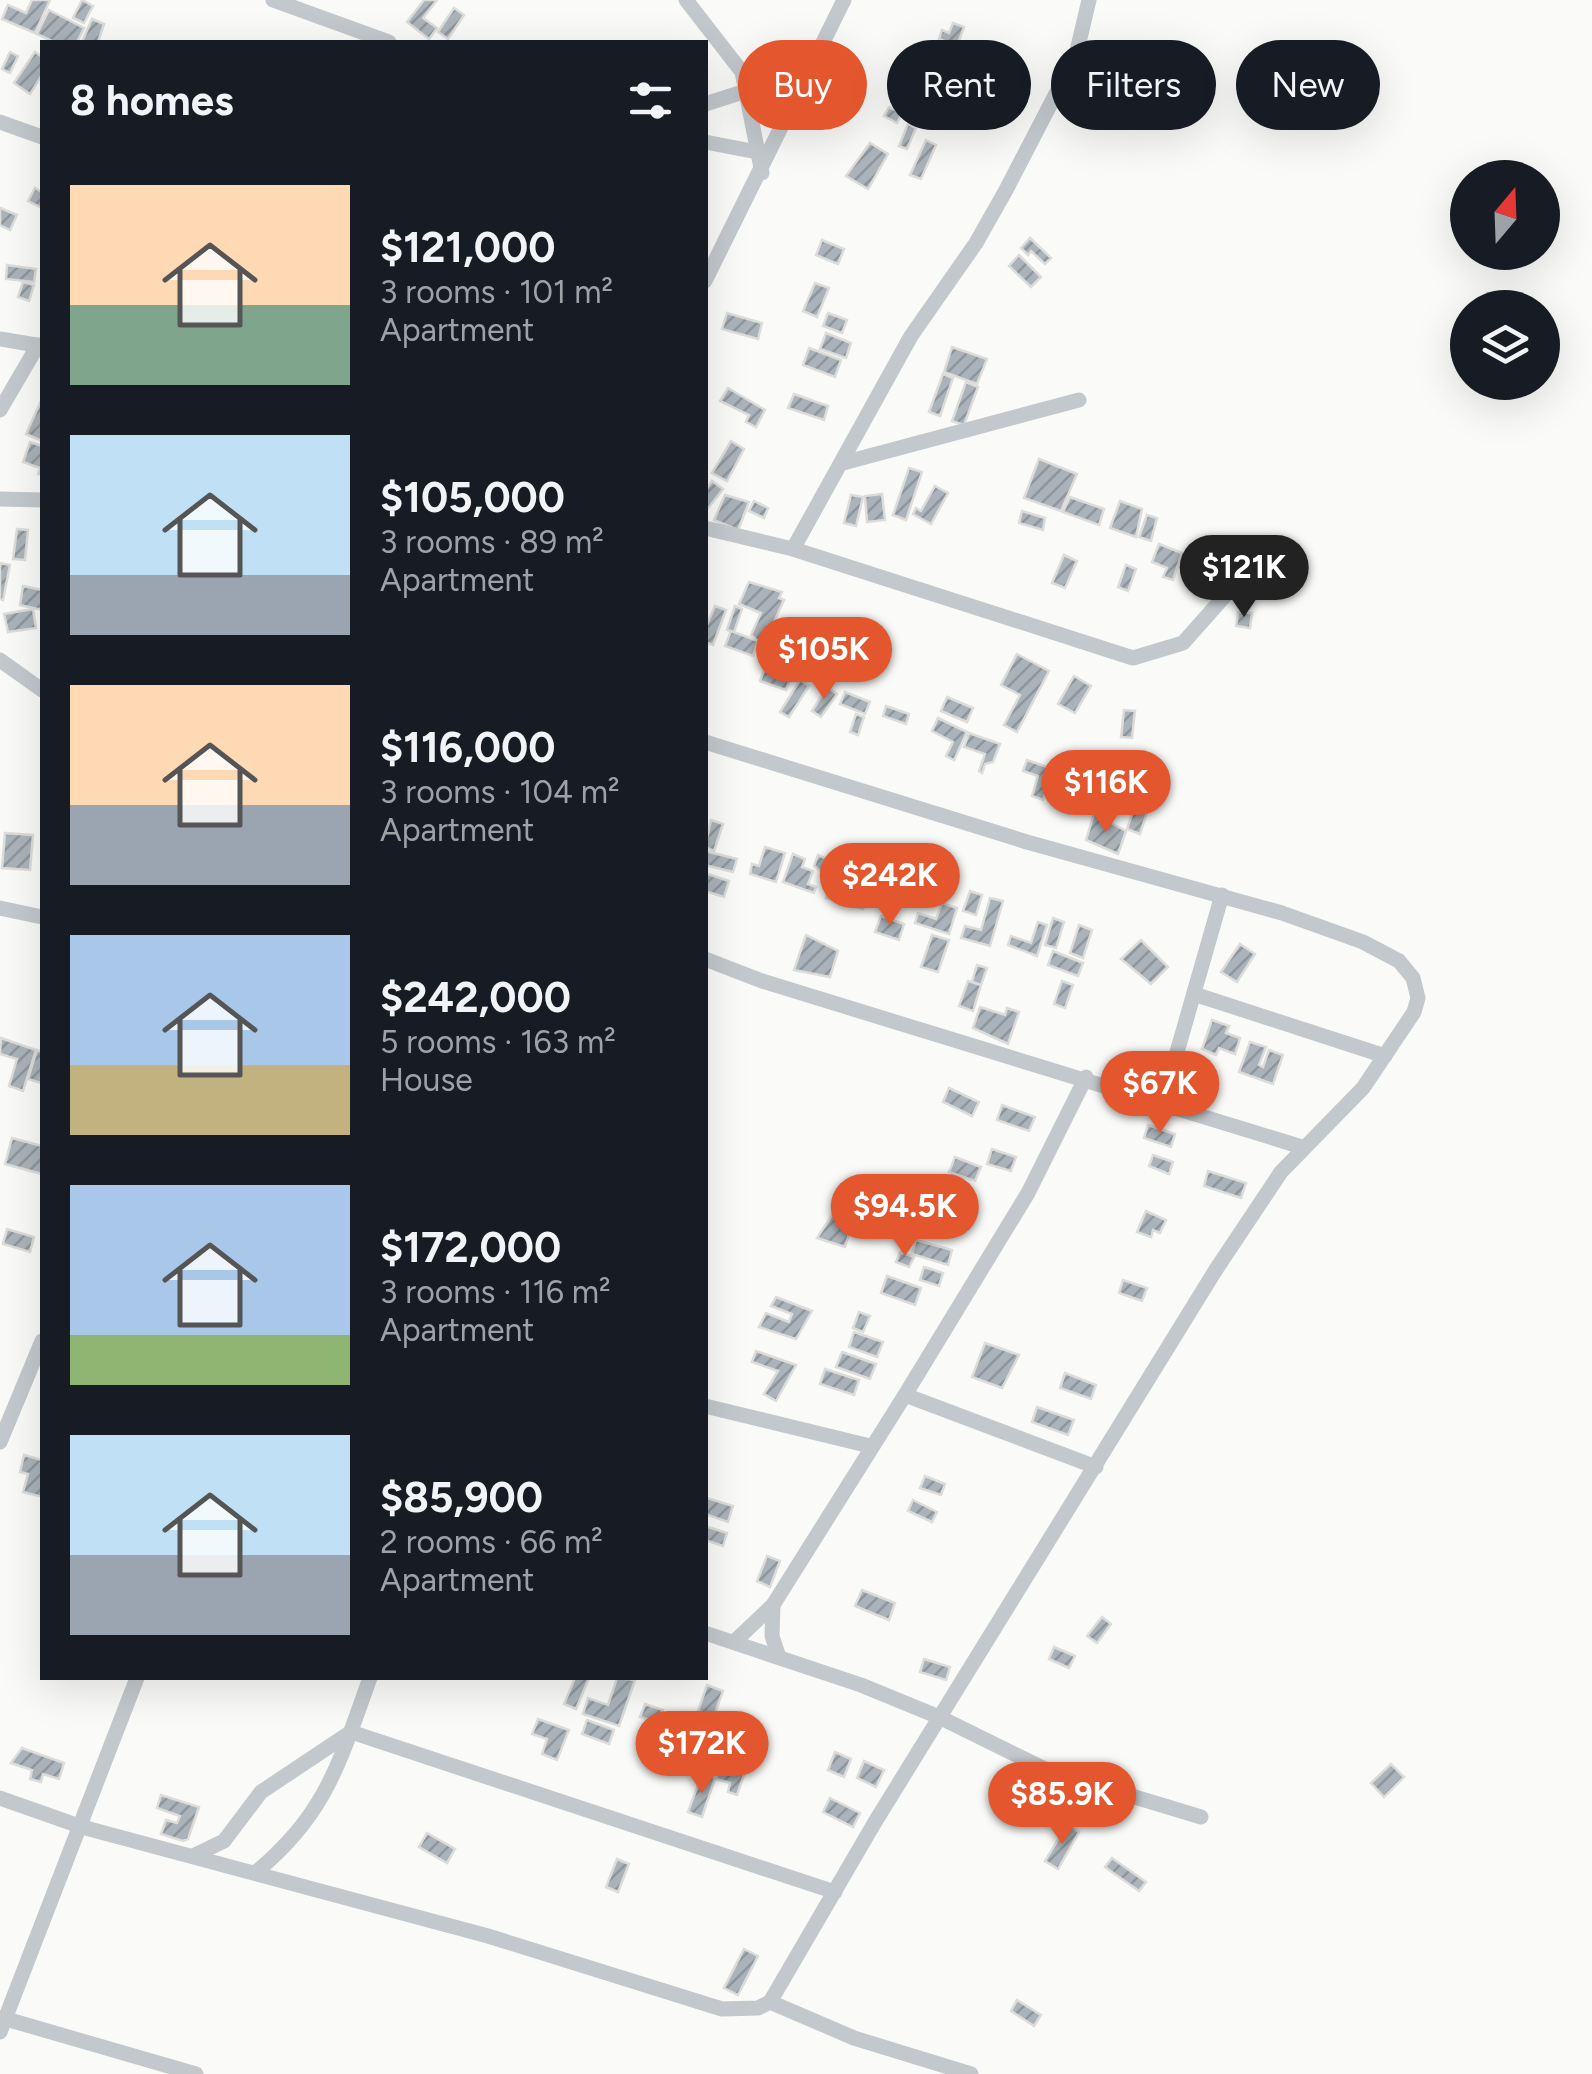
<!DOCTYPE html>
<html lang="en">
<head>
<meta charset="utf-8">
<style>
	:root { --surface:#171b24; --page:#20242c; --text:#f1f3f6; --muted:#9ea1a6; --accent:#e4572e }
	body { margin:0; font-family:Figtree,sans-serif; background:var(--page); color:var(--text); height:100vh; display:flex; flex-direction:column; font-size:38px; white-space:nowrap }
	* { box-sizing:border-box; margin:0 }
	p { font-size:32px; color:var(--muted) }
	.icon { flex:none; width:55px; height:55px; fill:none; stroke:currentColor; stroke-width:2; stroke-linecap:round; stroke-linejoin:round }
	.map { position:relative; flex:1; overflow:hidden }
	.side { position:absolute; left:40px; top:40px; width:668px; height:1640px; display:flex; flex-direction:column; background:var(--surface); border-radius:0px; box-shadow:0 10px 40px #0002 }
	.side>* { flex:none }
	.guide { position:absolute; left:738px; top:40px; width:702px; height:90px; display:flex; gap:20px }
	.needle { width:65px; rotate:19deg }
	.tools { position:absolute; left:1450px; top:160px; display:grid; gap:20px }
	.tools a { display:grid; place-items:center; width:110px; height:110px; border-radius:50%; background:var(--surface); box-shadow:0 10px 40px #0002; font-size:50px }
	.price { position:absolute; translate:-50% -85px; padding:0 22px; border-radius:35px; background:var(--accent); color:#fff; font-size:32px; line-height:65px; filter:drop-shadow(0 2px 5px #0008) }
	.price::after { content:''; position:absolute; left:50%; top:60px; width:30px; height:22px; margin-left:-15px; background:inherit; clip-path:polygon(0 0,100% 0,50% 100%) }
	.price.on { background:#222; color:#fff }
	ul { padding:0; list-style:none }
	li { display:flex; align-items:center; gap:30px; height:250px; padding:0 30px }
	li span { display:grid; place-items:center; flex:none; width:280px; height:200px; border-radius:0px; color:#555 }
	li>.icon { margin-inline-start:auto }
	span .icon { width:120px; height:120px; fill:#fffc; stroke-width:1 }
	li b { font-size:42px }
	h2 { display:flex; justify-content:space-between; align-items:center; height:120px; padding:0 30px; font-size:42px }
	.chip { padding:0 35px; border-radius:45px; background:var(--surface); box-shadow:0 10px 40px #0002; font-size:35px; line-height:90px }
	.chip.on { background:var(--accent); color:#fff }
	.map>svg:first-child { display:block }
	.building { fill:url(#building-hatch); stroke:#dcdcda; stroke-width:2.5 }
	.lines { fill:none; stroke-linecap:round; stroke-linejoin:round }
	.minor { stroke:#c3c8cc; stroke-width:15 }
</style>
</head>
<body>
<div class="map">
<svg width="1592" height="2074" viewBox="0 0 1592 2074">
	<defs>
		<pattern id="building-hatch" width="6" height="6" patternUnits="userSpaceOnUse" patternTransform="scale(2.5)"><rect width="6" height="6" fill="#aab3b9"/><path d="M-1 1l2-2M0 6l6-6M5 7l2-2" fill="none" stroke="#8e969c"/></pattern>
	</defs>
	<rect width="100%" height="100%" fill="#fafaf8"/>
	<g class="building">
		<path d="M32 0H50L35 33 2 19 8 5 26 13Z"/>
		<path d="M82 0 93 6 84 23 73 18Z"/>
		<path d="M424 0H437L423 18 437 28 429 39 407 22Z"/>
		<path d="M454 8 464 15 448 39 438 32Z"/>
		<path d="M49 10 84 28 77 42H54L37 34Z"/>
		<path d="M92 19 104 24 98 42H82Z"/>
		<path d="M953 23 964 27 957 46 939 39 942 30 949 33Z"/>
		<path d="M10 52 18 56 10 73 2 69Z"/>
		<path d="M35 52 42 57V75L30 94 14 83Z"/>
		<path d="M889 107 902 113 897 123 884 116Z"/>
		<path d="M908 124 916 128 907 149 899 146Z"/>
		<path d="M926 140 936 145 921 179 910 175Z"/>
		<path d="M870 143 888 154 868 189 846 176Z"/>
		<path d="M35 188 42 192V208L28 201Z"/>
		<path d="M0 208 17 215 10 230 0 225Z"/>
		<path d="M1030 238 1051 258 1045 264 1031 251 1028 255 1021 248Z"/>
		<path d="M822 240 844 249 838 264 816 255Z"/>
		<path d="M1019 255 1041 277 1031 287 1009 266Z"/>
		<path d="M7 265 36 269 34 282 6 279Z"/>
		<path d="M23 282 34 285 29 301 18 297Z"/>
		<path d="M815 283 829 288 817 317 803 311Z"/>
		<path d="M727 313 762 323 758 339 722 329Z"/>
		<path d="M828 313 847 320 842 333 823 326Z"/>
		<path d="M826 333 851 343 846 358 820 349Z"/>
		<path d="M952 347 987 359 977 384 944 372Z"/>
		<path d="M809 348 841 360 835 377 803 365Z"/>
		<path d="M943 374 953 378 940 416 929 412Z"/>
		<path d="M966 382 978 387 964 425 952 421Z"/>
		<path d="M728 388 765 410 756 427 746 422 749 415 720 401Z"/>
		<path d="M794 394 828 406 824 420 788 408Z"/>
		<path d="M41 401 42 402V441L26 434Z"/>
		<path d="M731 441 744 449 727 481 712 473Z"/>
		<path d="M30 442 42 446V475L38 474 40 468 23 462Z"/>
		<path d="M1039 459 1077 474 1061 511 1024 498Z"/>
		<path d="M909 468 922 472 906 520 893 515Z"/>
		<path d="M712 481 723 489 705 512V491Z"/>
		<path d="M935 486 948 493 931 524 913 514 916 508 921 511Z"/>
		<path d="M882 494 885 520 867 522 865 496Z"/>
		<path d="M725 495 749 502 738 530 714 520Z"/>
		<path d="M851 495 863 497 856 526 844 523Z"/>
		<path d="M1070 497 1104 509 1099 525 1063 512Z"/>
		<path d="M754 501 768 508 764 518 749 511Z"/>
		<path d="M1120 501 1142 509 1136 537 1110 528Z"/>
		<path d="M1022 511 1045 518 1043 530 1019 523Z"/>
		<path d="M1147 515 1157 518 1151 541 1139 537Z"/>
		<path d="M17 529 28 530 25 560 13 559Z"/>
		<path d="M1159 544 1182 553 1173 580 1163 577 1167 568 1152 562Z"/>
		<path d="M1064 555 1077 561 1065 588 1052 583Z"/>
		<path d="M1191 559 1222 570 1214 588 1185 577Z"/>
		<path d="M0 563 10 565 3 600 0 599Z"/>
		<path d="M1126 565 1136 569 1128 591 1118 587Z"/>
		<path d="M749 582 782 592 779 598 784 600 763 646 751 635 761 613 739 604Z"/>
		<path d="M23 586 42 590V610L20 605Z"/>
		<path d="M715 606 726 610 713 645 705 642V629Z"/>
		<path d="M735 606 742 609 734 632 727 630Z"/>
		<path d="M33 609 36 628 8 632 4 614Z"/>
		<path d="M1238 612 1252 613 1250 628 1236 626Z"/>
		<path d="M731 631 758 641 753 656 725 646Z"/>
		<path d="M1017 654 1049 671 1017 732 1004 725 1020 695 1001 685Z"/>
		<path d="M816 657 842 672 837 681 811 667Z"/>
		<path d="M765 668 791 677 786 690 760 681Z"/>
		<path d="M1074 676 1091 686 1075 713 1058 704Z"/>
		<path d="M800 680 809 686 789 717 780 712Z"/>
		<path d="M827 687 837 694 821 717 812 711Z"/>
		<path d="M845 692 870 702 865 714 840 704Z"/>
		<path d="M947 697 973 708 967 722 941 711Z"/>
		<path d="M886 706 909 714 906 724 883 716Z"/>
		<path d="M1124 710 1135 711 1132 738 1121 737Z"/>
		<path d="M856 714 864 717 858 735 850 732Z"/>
		<path d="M938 718 967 732 954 760 946 756 953 742 932 731Z"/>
		<path d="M969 733 1000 744 993 762 985 764 982 773 979 771 985 754 964 747Z"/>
		<path d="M1027 760 1053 769 1043 800 1032 796 1038 776 1023 771Z"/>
		<path d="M1142 786 1154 791 1140 834 1127 829Z"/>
		<path d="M1094 814 1126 831 1118 854 1086 840Z"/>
		<path d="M711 820 723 824 714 851 705 847Z"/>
		<path d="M5 833 33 835 30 870 2 868Z"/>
		<path d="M765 847 785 853 776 882 750 874 752 864 759 866Z"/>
		<path d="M705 851 737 859 733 872 705 865Z"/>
		<path d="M793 854 805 859 802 867 813 871 808 884 816 887 814 893 783 882Z"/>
		<path d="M818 855 829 860 825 874 814 866Z"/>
		<path d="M705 873 729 881 724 897 705 891Z"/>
		<path d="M831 884 867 895 863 909 826 898Z"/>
		<path d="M970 891 982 895 976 915 963 911Z"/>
		<path d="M990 898 1003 901 990 946 961 938 965 926 981 930Z"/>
		<path d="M942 903 957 908 949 934 915 923 918 913 936 919Z"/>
		<path d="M881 916 904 924 899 940 875 932Z"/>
		<path d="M1053 918 1064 922 1056 948 1045 945Z"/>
		<path d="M1038 922 1047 925 1037 956 1008 945 1011 936 1031 943Z"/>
		<path d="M1079 925 1092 930 1083 958 1070 953Z"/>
		<path d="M806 935 838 951 830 977 794 970Z"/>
		<path d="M932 935 949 940 938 972 921 967Z"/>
		<path d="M1141 940 1168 967 1151 984 1121 959Z"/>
		<path d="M1240 944 1255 954 1237 982 1221 972Z"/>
		<path d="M1053 951 1083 963 1078 976 1048 965Z"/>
		<path d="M977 965 987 968 981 985 972 982Z"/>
		<path d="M968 981 981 985 973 1011 959 1006Z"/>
		<path d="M1062 981 1073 985 1065 1008 1054 1004Z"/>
		<path d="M980 1007 1005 1015 1007 1008 1019 1012 1008 1044 973 1028Z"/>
		<path d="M1212 1020 1229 1026 1226 1033 1240 1038 1235 1054 1219 1048 1216 1055 1202 1049Z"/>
		<path d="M1 1038 36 1050 23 1091 9 1086 17 1059 0 1054Z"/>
		<path d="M1250 1042 1266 1047 1259 1065 1263 1067 1269 1050 1283 1055 1273 1084 1239 1072Z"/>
		<path d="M37 1050 42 1052 41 1083 28 1079Z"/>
		<path d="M949 1088 979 1102 972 1116 943 1102Z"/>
		<path d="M1002 1105 1035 1117 1029 1131 997 1120Z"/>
		<path d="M1148 1125 1175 1134 1171 1147 1144 1138Z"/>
		<path d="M12 1138 42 1146V1174L5 1164Z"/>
		<path d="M992 1149 1016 1157 1011 1171 987 1164Z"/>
		<path d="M1153 1155 1173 1162 1169 1174 1149 1166Z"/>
		<path d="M955 1157 981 1167 975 1181 949 1172Z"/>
		<path d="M1208 1171 1246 1183 1241 1198 1204 1186Z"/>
		<path d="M888 1186 918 1196 905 1233 874 1223 878 1213 896 1220 901 1206 884 1199Z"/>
		<path d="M1146 1211 1166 1220 1160 1233 1153 1230 1151 1237 1137 1232Z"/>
		<path d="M832 1215 853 1221 845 1247 817 1238Z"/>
		<path d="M7 1229 34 1237 30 1252 3 1244Z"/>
		<path d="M916 1240 952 1250 948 1265 912 1254Z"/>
		<path d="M900 1252 914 1257 909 1267 896 1262Z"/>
		<path d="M924 1267 943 1273 939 1286 920 1280Z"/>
		<path d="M887 1276 921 1288 915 1305 881 1293Z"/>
		<path d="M1123 1280 1147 1288 1142 1301 1119 1293Z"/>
		<path d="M776 1297 812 1311 796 1339 759 1327 766 1313 789 1322 792 1314 771 1306Z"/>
		<path d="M859 1312 870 1316 863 1332 853 1328Z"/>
		<path d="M854 1332 883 1342 877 1357 849 1347Z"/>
		<path d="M985 1343 1019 1355 1002 1388 972 1377Z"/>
		<path d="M756 1351 796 1365 776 1401 764 1394 778 1371 752 1362Z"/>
		<path d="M842 1352 876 1364 870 1379 836 1367Z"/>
		<path d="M825 1369 859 1380 854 1395 820 1384Z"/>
		<path d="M1065 1373 1096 1385 1091 1399 1060 1388Z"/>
		<path d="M1037 1407 1074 1420 1068 1435 1032 1422Z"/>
		<path d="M24 1455 42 1460V1497L23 1492 28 1474 20 1472Z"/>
		<path d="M925 1476 945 1484 941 1495 920 1488Z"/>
		<path d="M707 1498 733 1506 728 1522 705 1514Z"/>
		<path d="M913 1500 937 1512 932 1522 908 1511Z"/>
		<path d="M705 1526 727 1533 723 1546 705 1540Z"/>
		<path d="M767 1556 780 1561 770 1587 757 1581Z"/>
		<path d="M862 1590 895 1603 889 1620 855 1606Z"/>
		<path d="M1102 1617 1111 1624 1097 1643 1087 1636Z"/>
		<path d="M1054 1647 1075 1656 1069 1668 1049 1659Z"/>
		<path d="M924 1659 950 1667 946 1680 920 1672Z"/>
		<path d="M575 1678H589L576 1709 564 1704Z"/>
		<path d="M617 1678 635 1680 619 1726 583 1714 588 1698 608 1705Z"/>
		<path d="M707 1685 723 1691 714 1716 698 1711Z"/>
		<path d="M645 1704 663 1710 659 1723 640 1717Z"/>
		<path d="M538 1719 569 1730 557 1760 542 1754 547 1739 532 1734Z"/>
		<path d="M587 1720 614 1730 609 1744 582 1734Z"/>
		<path d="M22 1748 64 1763 59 1779 43 1774 41 1782 30 1779 32 1770 11 1763Z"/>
		<path d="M835 1752 851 1759 844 1777 828 1770Z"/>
		<path d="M864 1761 884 1770 876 1787 857 1778Z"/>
		<path d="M721 1764 745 1772 737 1795 728 1792 730 1783 716 1779Z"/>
		<path d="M1391 1764 1404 1777 1384 1797 1371 1783Z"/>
		<path d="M702 1774 715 1778 702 1817 688 1812Z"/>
		<path d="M161 1795 199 1807 188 1839 183 1841 161 1834 166 1820 177 1823 180 1816 157 1808Z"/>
		<path d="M830 1798 860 1813 853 1827 823 1812Z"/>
		<path d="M1067 1825 1079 1832 1058 1869 1045 1861Z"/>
		<path d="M427 1833 455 1849 447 1863 419 1847Z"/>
		<path d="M1112 1858 1146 1882 1139 1891 1105 1867Z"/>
		<path d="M617 1859 629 1864 618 1892 606 1887Z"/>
		<path d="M744 1949 758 1956 738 1995 724 1988Z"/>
		<path d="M1017 2000 1041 2015 1034 2026 1011 2011Z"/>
	</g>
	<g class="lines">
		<g class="minor">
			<path d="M273 0 389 42"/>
			<path d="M686 0 742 72 762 173"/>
			<path d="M705 104 749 90"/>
			<path d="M0 122 42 137"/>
			<path d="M705 142 757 152"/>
			<path d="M705 281 844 0"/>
			<path d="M0 339 42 346"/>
			<path d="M0 410 38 345"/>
			<path d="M843 463 1079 400"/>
			<path d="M0 499 42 500"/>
			<path d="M705 528 793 549 1133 658 1183 643 1230 590"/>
			<path d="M793 549 911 336 976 243 1006 190 1076 55 1089 0"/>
			<path d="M0 660 42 690"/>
			<path d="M0 908 42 917"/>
			<path d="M705 959 762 981 1302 1147"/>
			<path d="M1194 994 1385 1056"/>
			<path d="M1163 1101 1222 895"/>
			<path d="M905 1395 1096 1467"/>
			<path d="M705 1406 870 1446"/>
			<path d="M0 1442 42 1341"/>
			<path d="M773 1605 772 1636 779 1657"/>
			<path d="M705 1633 861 1685 939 1717 1049 1771 1201 1817"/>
			<path d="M734 1642 773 1605 905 1395 1028 1193 1086 1077"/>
			<path d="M0 1798 82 1827 488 1936 722 2009 758 2008 770 2002 875 1822 1215 1271 1281 1172 1363 1088 1414 1012 1418 998 1413 978 1399 961 1363 942 1282 913 1027 842 705 742"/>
			<path d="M193 1856 224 1841 261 1792 351 1732 835 1892"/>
			<path d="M256 1872C327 1814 340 1760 370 1678"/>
			<path d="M770 2002 854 2038 971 2074"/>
			<path d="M6 2019 196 2074"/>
			<path d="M0 2032 137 1678"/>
		</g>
	</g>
</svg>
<div class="tools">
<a><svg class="needle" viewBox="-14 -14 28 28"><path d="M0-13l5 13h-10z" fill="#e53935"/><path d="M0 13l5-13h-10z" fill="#9ea1a6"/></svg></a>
<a><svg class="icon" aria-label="layers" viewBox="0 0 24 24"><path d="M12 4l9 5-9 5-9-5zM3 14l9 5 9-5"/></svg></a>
</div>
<b class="price on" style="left:1244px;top:620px">$121K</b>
<b class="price" style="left:824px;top:702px">$105K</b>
<b class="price" style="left:1106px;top:835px">$116K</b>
<b class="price" style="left:890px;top:928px">$242K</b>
<b class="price" style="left:1160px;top:1136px">$67K</b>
<b class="price" style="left:905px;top:1259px">$94.5K</b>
<b class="price" style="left:702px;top:1796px">$172K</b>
<b class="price" style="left:1062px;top:1847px">$85.9K</b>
<div class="guide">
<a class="chip on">Buy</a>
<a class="chip">Rent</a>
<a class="chip">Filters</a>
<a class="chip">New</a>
</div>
<section class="side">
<h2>8 homes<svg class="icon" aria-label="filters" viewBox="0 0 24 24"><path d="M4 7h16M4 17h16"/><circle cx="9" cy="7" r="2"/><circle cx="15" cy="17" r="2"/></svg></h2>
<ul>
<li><span style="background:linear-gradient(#ffd9b3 60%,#7fa58c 0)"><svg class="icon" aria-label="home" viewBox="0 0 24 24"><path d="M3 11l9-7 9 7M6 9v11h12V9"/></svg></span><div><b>$121,000</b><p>3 rooms · 101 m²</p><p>Apartment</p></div></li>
<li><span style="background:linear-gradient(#bfe0f5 70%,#9aa5b1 0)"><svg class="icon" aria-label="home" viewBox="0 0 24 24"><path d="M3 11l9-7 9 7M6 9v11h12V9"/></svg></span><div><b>$105,000</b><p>3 rooms · 89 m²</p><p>Apartment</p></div></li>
<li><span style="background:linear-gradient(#ffd9b3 60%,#9aa5b1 0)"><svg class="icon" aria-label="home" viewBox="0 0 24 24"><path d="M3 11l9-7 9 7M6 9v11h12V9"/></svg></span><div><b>$116,000</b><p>3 rooms · 104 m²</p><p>Apartment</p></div></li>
<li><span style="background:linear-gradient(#a9c7e8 65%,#c2b280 0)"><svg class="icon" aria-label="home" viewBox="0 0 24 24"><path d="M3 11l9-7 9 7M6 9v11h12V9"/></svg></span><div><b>$242,000</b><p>5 rooms · 163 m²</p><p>House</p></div></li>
<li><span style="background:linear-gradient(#a9c7e8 75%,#8fb573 0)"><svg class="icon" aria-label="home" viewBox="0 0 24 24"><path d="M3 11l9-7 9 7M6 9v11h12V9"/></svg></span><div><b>$172,000</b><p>3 rooms · 116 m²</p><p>Apartment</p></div></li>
<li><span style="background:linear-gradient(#bfe0f5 60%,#9aa5b1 0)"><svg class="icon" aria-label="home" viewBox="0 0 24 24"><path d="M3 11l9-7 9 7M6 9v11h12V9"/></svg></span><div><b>$85,900</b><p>2 rooms · 66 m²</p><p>Apartment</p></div></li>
</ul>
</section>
</div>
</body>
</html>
